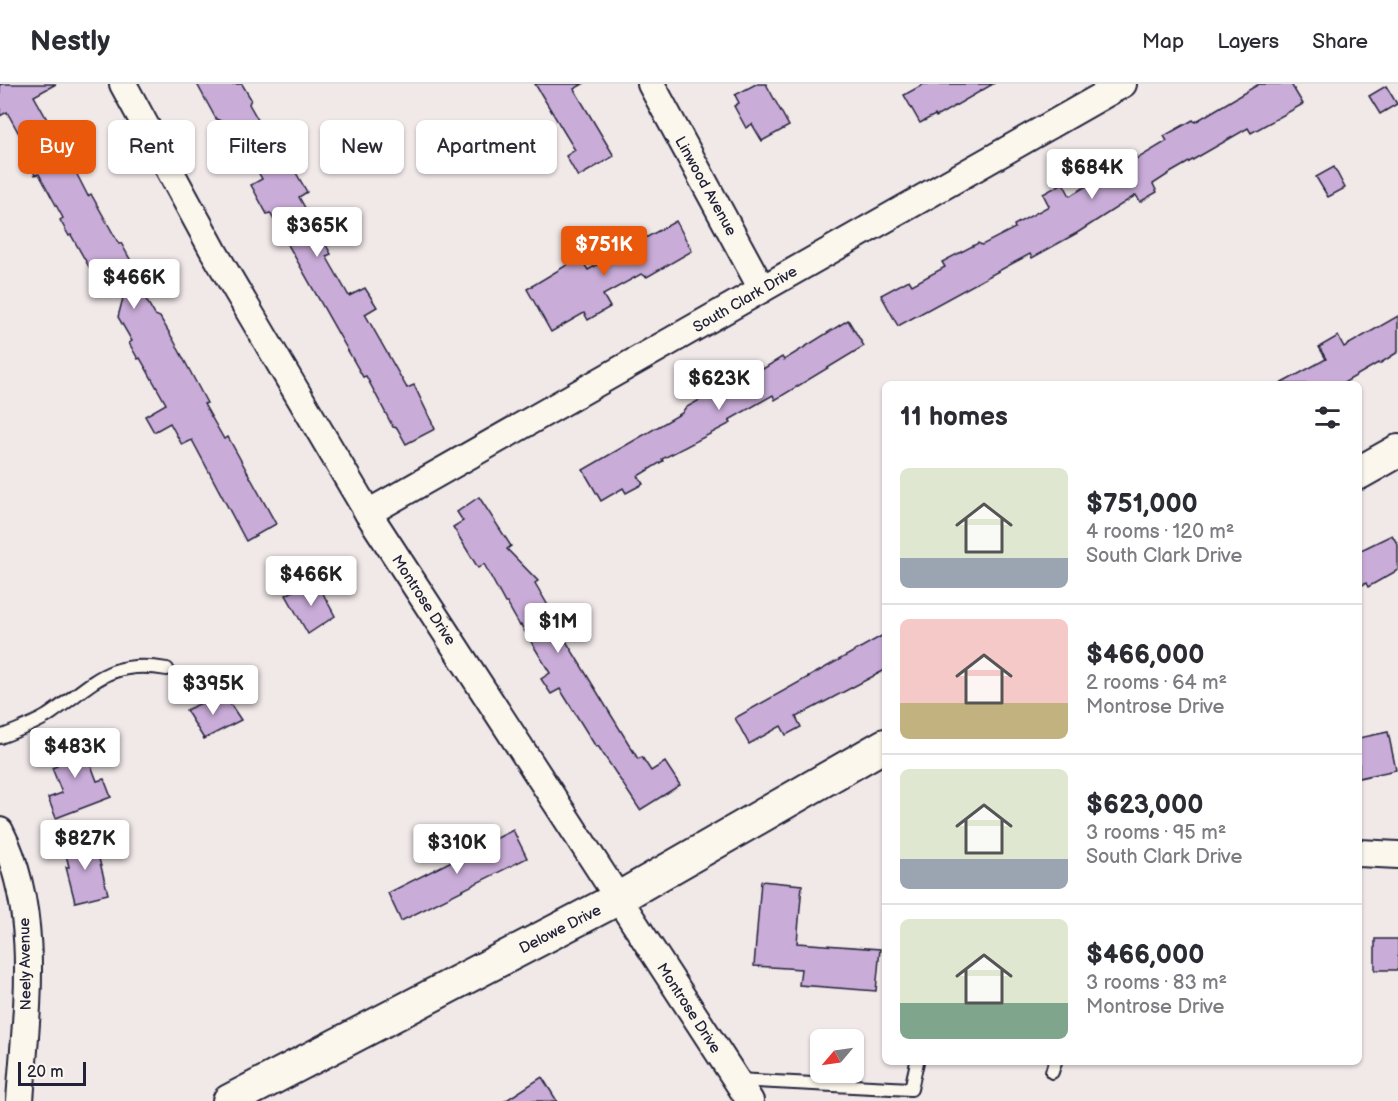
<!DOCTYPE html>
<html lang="en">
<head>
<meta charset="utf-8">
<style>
	:root { --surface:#fff; --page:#f7f7f7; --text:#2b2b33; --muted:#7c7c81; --line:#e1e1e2; --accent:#ea580c }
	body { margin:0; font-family:"Balsamiq Sans",sans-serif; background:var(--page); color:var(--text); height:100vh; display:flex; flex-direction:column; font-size:22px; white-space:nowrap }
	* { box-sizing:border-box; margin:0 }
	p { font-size:20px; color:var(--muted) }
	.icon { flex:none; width:33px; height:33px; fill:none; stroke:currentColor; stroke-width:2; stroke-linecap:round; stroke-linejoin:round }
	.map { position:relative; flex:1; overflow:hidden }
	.details { position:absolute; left:882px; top:297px; width:480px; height:684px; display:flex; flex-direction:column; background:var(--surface); border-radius:9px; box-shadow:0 2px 4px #0004 }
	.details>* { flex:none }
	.top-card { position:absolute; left:18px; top:36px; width:570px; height:54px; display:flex; gap:12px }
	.needle { width:39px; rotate:241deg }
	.tools { position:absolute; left:810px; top:945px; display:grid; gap:12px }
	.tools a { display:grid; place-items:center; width:54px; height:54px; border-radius:9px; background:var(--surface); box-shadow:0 2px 4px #0004; font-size:30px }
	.scale { position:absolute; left:18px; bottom:15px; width:68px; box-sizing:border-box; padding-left:6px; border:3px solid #22223b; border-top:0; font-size:16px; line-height:21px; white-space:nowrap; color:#22223b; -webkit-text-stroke:4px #fbf7ec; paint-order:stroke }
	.price { position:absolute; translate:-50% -51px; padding:0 14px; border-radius:6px; background:#fff; color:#222; font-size:20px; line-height:39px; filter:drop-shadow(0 2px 3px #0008) }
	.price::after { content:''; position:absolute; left:50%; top:36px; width:18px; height:14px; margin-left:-9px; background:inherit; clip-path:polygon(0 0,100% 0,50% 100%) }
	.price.active { background:var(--accent); color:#fff }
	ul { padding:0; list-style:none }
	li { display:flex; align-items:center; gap:18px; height:150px; padding:0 18px }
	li+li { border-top:2px solid var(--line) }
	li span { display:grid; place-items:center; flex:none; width:168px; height:120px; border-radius:9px; color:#555 }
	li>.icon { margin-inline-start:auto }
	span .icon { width:72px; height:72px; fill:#fffc; stroke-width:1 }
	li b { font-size:26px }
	h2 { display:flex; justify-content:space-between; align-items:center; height:72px; padding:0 18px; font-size:26px }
	.pill { padding:0 21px; border-radius:9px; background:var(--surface); box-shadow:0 2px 4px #0004; font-size:21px; line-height:54px }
	.pill.active { background:var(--accent); color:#fff }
	header { display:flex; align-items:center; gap:36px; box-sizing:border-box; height:84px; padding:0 30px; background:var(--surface); border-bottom:2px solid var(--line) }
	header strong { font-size:28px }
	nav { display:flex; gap:33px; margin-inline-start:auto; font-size:21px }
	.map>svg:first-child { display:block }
	.building { fill:#c9acd8; stroke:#22223b; stroke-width:1.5 }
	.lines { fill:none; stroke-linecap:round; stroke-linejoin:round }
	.service-casing { stroke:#22223b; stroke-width:16 }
	.minor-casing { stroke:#22223b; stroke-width:30 }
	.tertiary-casing { stroke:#22223b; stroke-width:36 }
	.service { stroke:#fbf7ec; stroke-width:12 }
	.minor { stroke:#fbf7ec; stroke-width:26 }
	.tertiary { stroke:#fbf7ec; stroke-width:32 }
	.labels { text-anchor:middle; stroke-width:4.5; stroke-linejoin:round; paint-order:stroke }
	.street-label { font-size:15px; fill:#22223b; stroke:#fbf7ec }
</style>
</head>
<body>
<header>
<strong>Nestly</strong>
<nav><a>Map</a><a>Layers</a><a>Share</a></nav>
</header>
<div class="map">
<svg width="1398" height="1017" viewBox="0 0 1398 1017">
	<rect width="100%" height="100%" fill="#f1e8e8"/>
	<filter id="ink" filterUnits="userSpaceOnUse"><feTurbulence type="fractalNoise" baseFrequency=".0167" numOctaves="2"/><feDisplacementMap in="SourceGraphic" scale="12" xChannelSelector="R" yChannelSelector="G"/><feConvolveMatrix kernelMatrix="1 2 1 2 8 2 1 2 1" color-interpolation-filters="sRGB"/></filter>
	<g filter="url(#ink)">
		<g class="building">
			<path d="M0 0H56L34 12 53 46 56 47 70 71 68 73 88 112 91 110 119 160 121 159 131 177 129 178 131 183 130 184 134 195 155 231 160 233 173 255 207 319 204 320 224 355 228 353 276 440 246 457 192 356 182 361 170 339 154 348 145 332 166 320 140 274 138 275 129 259 132 257 118 233 127 199 105 211 71 151 69 152 60 136 63 134 39 90 35 91 24 71 29 68 7 28 0 32Z"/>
			<path d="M197 0H242L251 15 249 20 270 57 276 54 307 108 299 113 331 170 326 172 349 212 365 204 377 223 365 230 407 304 414 301 435 345 406 360 397 344 393 343 366 292 363 293 270 129 267 130 251 101 262 95 244 63 238 66 221 37 216 35Z"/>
			<path d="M535 0H583L574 5 614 72 578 93 566 72 575 66Z"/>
			<path d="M756 0H766L789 42 762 57 752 40 746 44 734 22 739 19 735 11Z"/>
			<path d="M924 0H993L936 33 935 31 920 39 904 11Z"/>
			<path d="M1259 0H1291L1303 20 1251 49 1248 44 1170 89 1153 100 1157 108 1140 118 1136 111 1077 149 1032 174 1030 170 898 242 881 211 909 196 912 201 945 183 942 178 978 159 982 161 1015 144 1014 141 1049 122 1043 110 1063 99 1070 112 1136 72 1137 75 1167 57 1164 52 1193 36 1195 38Z"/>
			<path d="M1386 2 1397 20 1380 30 1369 12Z"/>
			<path d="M1334 83 1345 104 1328 113 1316 93Z"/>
			<path d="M676 137 692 167 647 193 641 190 603 211 610 223 588 236 584 229 551 248 527 205 580 173 588 186Z"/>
			<path d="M1398 232V268L1379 280 1378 279 1342 300H1280L1326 275 1319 263 1338 252 1344 263Z"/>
			<path d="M848 236 864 262 775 316 773 311 729 336 731 339 662 375 663 377 638 392 643 400 626 409 623 404 601 417 583 386 682 329 685 324 761 282 763 285 782 273 784 276Z"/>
			<path d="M479 413 511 462 507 465 538 497 535 499 550 525 547 526 638 675 642 673 651 687 665 678 680 701 640 726 598 662 596 663 560 605 551 610 541 595 550 589 521 541 520 542 507 519H505L484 480 478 484 453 443 463 437 457 428Z"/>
			<path d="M1392 451 1398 461V486L1368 503 1366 499 1359 503V467Z"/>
			<path d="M311 497 317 508 321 506 335 532 308 550 286 511Z"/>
			<path d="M885 550V586L796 633 801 643 786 651 781 642 749 660 735 634Z"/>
			<path d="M223 609 241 636 204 655 186 626Z"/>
			<path d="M1388 648 1396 686 1359 694V654Z"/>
			<path d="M80 652 97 697 104 695 111 713 56 734 48 714 62 709 52 684 57 682 50 663Z"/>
			<path d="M513 746 527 774 401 837 388 809Z"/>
			<path d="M94 755 108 810 75 818 66 783H69L64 762Z"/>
			<path d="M761 797 802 801 797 859 880 865 876 907 799 901 801 885 754 882Z"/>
			<rect x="1375" y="855" width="23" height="31"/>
			<path d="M542 993 557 1017H505Z"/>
		</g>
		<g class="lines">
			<defs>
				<g id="service">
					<path d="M0 653C16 647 32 641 47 632 92 602 107 574 167 585"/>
					<path d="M1052 988 1055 978"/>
					<path d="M737 996 911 1005 917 978"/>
				</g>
				<g id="minor">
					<path d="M123 0 214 168 368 429 750 1017"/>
					<path d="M651 0 762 205"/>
					<path d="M368 429 1123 0"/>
					<path d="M0 747C42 830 26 928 20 1017"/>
					<path d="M1359 769 1398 771"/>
				</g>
				<g id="tertiary">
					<path d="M1359 389 1398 367"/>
					<path d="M229 1017 617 815 885 661"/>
				</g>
			</defs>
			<use href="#service" class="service-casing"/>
			<use href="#minor" class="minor-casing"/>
			<use href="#tertiary" class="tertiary-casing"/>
			<use href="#service" class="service"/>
			<use href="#minor" class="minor"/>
			<use href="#tertiary" class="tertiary"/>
		</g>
	</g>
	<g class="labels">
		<g class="street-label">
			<text transform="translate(706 102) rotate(61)" y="5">Linwood Avenue</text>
			<text transform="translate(745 215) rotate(-30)" y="5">South Clark Drive</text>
			<text transform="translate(424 516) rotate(57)" y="5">Montrose Drive</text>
			<text transform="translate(560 845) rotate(-27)" y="5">Delowe Drive</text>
			<text transform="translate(25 880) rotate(-91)" y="5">Neely Avenue</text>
			<text transform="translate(689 924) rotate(57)" y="5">Montrose Drive</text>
		</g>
	</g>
</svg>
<div class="tools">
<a><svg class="needle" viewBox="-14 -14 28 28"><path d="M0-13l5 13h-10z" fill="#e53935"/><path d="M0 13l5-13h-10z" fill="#7c7c81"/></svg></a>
</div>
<div class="scale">20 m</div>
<b class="price" style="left:1092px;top:116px">$684K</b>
<b class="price" style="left:317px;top:174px">$365K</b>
<b class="price active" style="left:604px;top:193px">$751K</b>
<b class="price" style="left:134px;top:226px">$466K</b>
<b class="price" style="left:719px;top:327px">$623K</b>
<b class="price" style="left:311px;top:523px">$466K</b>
<b class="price" style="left:558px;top:570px">$1M</b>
<b class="price" style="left:213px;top:632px">$395K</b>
<b class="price" style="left:75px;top:695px">$483K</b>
<b class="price" style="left:85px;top:787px">$827K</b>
<b class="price" style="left:457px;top:791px">$310K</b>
<div class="top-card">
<a class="pill active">Buy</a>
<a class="pill">Rent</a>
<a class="pill">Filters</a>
<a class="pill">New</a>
<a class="pill">Apartment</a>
</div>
<section class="details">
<h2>11 homes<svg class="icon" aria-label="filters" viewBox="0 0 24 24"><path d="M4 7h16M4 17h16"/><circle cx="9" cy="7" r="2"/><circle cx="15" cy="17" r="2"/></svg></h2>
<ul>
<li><span style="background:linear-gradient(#dfe7d0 75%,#9aa5b1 0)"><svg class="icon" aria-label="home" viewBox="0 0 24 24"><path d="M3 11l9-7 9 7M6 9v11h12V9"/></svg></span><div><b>$751,000</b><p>4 rooms · 120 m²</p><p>South Clark Drive</p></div></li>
<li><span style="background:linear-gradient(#f6c9c9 70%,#c2b280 0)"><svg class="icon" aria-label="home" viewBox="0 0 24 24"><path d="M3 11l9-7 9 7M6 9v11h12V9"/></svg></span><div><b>$466,000</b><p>2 rooms · 64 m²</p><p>Montrose Drive</p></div></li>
<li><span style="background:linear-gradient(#dfe7d0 75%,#9aa5b1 0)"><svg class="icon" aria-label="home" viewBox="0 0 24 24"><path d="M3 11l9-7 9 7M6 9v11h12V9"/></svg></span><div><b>$623,000</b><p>3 rooms · 95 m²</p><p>South Clark Drive</p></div></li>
<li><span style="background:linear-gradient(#dfe7d0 70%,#7fa58c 0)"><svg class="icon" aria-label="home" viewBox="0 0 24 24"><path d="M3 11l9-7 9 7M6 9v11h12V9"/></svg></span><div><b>$466,000</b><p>3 rooms · 83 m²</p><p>Montrose Drive</p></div></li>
</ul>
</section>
</div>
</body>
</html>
